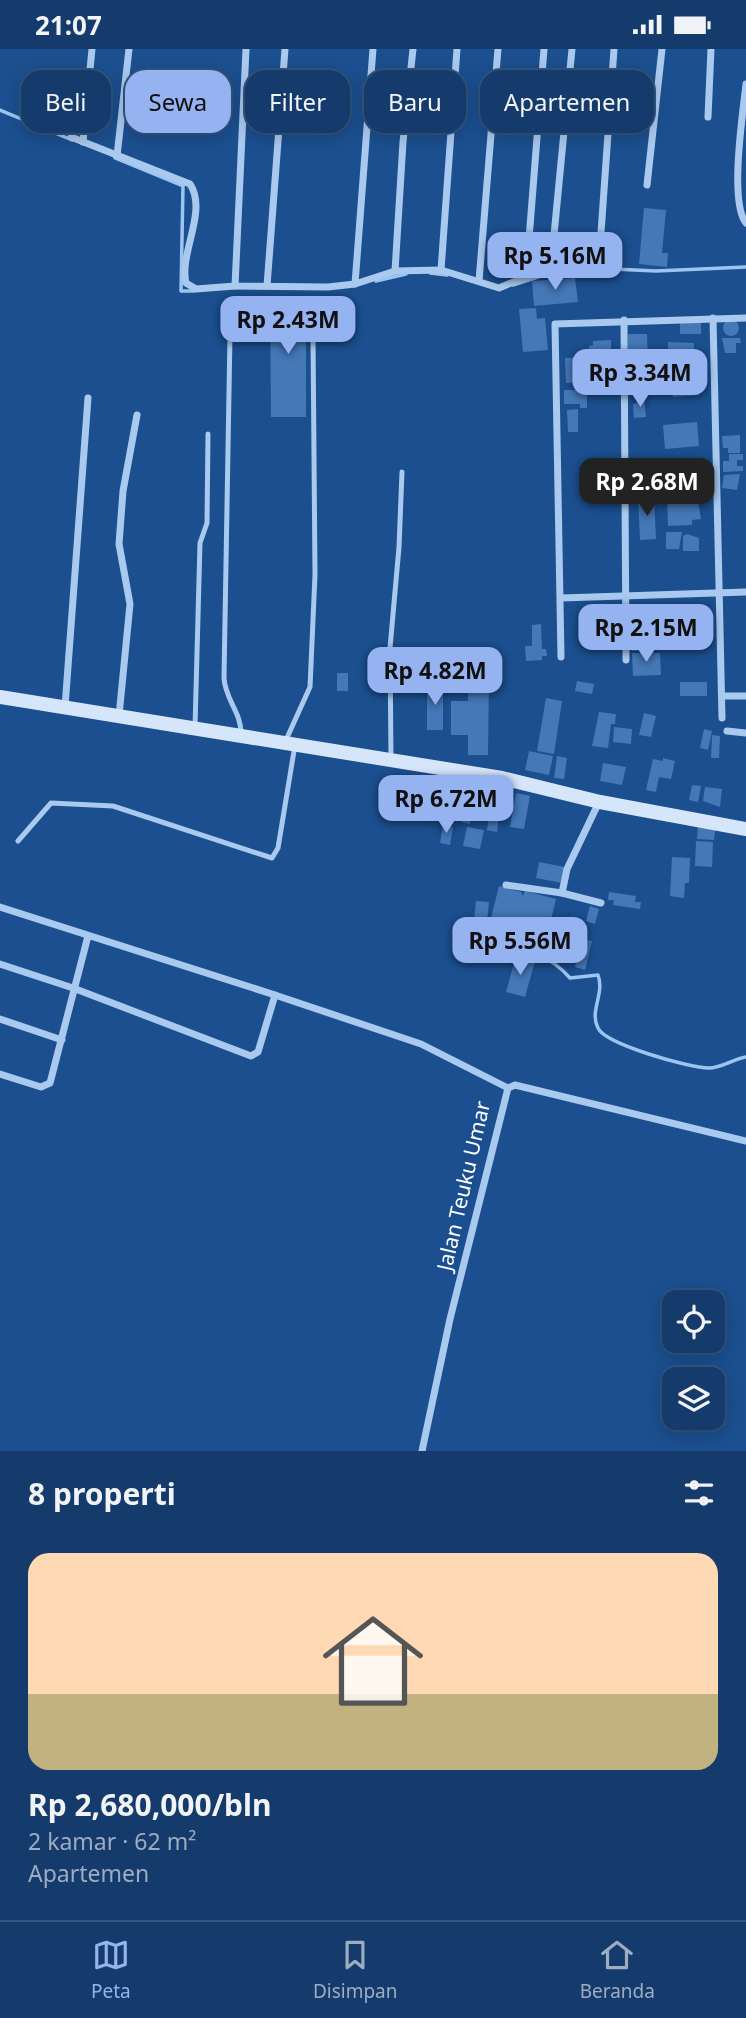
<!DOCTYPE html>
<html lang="id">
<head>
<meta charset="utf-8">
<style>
	:root { --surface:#143b6b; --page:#1d4271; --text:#f1f3f6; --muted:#9dadc1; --line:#33557e; --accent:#95b2f1 }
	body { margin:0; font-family:"Noto Sans",sans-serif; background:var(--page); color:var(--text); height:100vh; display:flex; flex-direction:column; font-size:26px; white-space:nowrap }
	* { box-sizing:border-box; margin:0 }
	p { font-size:23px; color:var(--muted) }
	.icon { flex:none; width:38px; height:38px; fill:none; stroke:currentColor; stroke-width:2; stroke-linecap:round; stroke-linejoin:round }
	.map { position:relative; height:1402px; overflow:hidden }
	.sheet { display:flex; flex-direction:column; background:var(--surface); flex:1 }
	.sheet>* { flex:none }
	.guide { position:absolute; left:21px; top:21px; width:705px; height:63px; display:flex; gap:14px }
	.tools { position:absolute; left:662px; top:1241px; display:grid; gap:14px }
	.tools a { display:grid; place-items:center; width:63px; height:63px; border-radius:14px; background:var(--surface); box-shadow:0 4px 18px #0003,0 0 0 2px var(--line); font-size:35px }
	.price { position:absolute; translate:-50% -60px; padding:0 16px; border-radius:14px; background:var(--accent); color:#111; font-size:23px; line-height:46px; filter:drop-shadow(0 2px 4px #0008) }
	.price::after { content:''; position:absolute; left:50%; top:42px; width:21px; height:16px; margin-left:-10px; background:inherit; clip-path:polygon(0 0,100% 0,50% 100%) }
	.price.on { background:#222; color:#fff }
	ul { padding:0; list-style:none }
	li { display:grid; align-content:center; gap:14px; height:371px; padding:0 28px }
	li span { display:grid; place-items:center; height:217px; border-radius:21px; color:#555 }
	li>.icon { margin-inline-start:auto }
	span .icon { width:126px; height:126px; fill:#fffc; stroke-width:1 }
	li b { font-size:30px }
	h2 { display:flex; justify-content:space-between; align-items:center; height:84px; padding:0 28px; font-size:30px }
	.chip { padding:0 24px; border-radius:21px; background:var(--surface); box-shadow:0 4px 18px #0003,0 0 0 2px var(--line); font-size:24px; line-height:63px }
	.chip.on { background:var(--accent); color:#111 }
	.status { display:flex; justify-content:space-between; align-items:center; height:49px; padding:0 35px; background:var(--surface); direction:ltr }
	.status svg { height:19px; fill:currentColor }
	.dock { display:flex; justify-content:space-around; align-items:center; height:98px; border-top:2px solid var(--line); background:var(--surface); font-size:19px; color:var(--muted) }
	.dock a { display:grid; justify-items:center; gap:4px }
	.dock .on { color:var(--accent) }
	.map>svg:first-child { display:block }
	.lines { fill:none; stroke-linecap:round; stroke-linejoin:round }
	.stream { stroke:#9cc4f0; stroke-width:3.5 }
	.building { fill:#4478b7 }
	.service { stroke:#a9c9ee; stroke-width:5 }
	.minor { stroke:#a9c9ee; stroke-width:7 }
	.secondary { stroke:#d6e6fa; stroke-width:14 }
	.labels { text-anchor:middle; stroke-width:5; stroke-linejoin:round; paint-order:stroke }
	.street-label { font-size:21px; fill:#fff; stroke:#1b4f8f }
</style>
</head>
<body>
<div class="status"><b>21:07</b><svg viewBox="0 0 49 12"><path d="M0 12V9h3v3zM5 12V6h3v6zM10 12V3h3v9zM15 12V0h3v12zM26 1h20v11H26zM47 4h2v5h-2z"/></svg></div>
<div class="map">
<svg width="746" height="1402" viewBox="0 0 746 1402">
	<rect width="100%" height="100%" fill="#1b4f8f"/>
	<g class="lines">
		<g class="stream">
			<path d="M0 61 72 91"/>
			<path d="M115 109 183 137 181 242H194"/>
			<path d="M591 219 656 222 746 218"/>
			<path d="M430 224 447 226"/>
			<path d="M376 232 406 225"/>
			<path d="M513 236 566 219"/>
			<path d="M495 897C523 897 551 907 570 929L598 926C605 945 589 962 598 979 605 995 689 1019 709 1019 722 1019 733 1010 746 1008"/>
		</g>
	</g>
	<g class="building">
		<path d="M644 159 666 161 662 204H668L667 218 639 215Z"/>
		<path d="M575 229 578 253 534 257 532 232Z"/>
		<path d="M270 247H306V368H271Z"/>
		<path d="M536 259 537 270 545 269 548 301 523 303 519 260Z"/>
		<circle cx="731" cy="279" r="8"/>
		<rect x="680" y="273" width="21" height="12"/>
		<path d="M628 285H647L648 315 628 316Z"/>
		<path d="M722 289H740L741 294H736V304H725Z"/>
		<path d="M611 291V311L589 312V297L593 296V292Z"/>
		<path d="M668 293 694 294V318H668Z"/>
		<path d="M582 308 586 333 566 334 565 309Z"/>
		<path d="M697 326 699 346 673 348 671 329Z"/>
		<path d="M564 341H587V359H580V355H564Z"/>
		<path d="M637 349H644L646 368 634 369 633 355 637 354Z"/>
		<path d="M578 360V383H568L567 361Z"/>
		<path d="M697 373 699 397 665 400 663 376Z"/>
		<path d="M740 386V404H728V399H723L722 387Z"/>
		<path d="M729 405H743V411H737V417H743V422L723 423V412H729Z"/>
		<path d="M698 410 700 437 665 440 662 413Z"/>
		<path d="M740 425 737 441 722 439 724 426Z"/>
		<path d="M697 446 701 470 692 471V476L668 477 667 447Z"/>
		<path d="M654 447 656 490 640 491 638 448Z"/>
		<path d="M666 483H682L679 500H666Z"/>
		<path d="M687 485 699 489V502H683V487Z"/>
		<path d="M541 575 542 600H546L547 607H542V611L526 612 525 597H532V576Z"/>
		<path d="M632 582H659V601L632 602Z"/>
		<path d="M632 604H660L661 626 633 627Z"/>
		<rect x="337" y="624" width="11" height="18"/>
		<path d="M468 629 489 630 488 706H468V686H451V652H468Z"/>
		<path d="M577 632 594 635 592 645 575 642Z"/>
		<rect x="680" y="633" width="27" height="14"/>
		<rect x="427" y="634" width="16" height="47"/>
		<path d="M546 649 562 652 554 705 537 702Z"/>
		<path d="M599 663 616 665 615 675H611L608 699 592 697Z"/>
		<path d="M644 664 656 667 651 688 639 686Z"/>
		<path d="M614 678 632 680 631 695 613 693Z"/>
		<path d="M704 680 712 682 708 701 700 699Z"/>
		<path d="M712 686 720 687 719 709H711Z"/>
		<path d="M529 702 553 707 549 726 525 721Z"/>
		<path d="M557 707 567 709 564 730 554 729Z"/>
		<path d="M663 709 675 712 671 730 659 728 656 743 646 741 653 710 663 712Z"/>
		<path d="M603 714 626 718 622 736 600 732Z"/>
		<path d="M442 728 478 736 470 775 462 773 463 768 442 764 443 757 436 756Z"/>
		<path d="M480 732 495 734 493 748 479 746Z"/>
		<path d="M409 736 420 737 419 749 408 748Z"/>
		<path d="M692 736 701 737 698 753 689 751Z"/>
		<path d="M705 738 722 740 720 758 703 752Z"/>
		<path d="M516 744 530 747 524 780 510 778Z"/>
		<path d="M405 750 432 753 431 763 404 760Z"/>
		<path d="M489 766 499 767 497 783 487 781Z"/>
		<path d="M698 774 716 776 714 791 697 790Z"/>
		<path d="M443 776 453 778 450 796 440 794Z"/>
		<path d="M467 778 484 781 480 800 463 797Z"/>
		<path d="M696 792 713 793 712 818 695 817Z"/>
		<path d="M672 808 690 809 689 834H685L684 849 670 847Z"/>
		<path d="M539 813 565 818 562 834 536 829Z"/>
		<path d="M499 837 521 843 523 847 525 842 556 850 543 903 487 885Z"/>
		<path d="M609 843 636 847 635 853H641L640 860 613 856 614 851H608Z"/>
		<path d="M476 852 489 853 487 873 474 871Z"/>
		<path d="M590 857 599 860 595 875 586 872Z"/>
		<path d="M572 887 592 892 585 921 575 918 577 910 567 907Z"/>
		<path d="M516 907 535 912 525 948 506 943Z"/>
	</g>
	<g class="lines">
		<g class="service">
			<path d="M230 286 224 629C225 650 241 663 241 684"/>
			<path d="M195 678 200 494 207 474 208 385"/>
			<path d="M286 691 310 638 315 526 313 287"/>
			<path d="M391 710 390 599 399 498 402 423"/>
			<path d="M18 792 51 754 113 757 272 809 278 799 295 696"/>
		</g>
		<g class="minor">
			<path d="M246 0 235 237 328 238 355 235"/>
			<path d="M373 0 355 235 395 222 441 221 499 239 551 217 594 216 599 212 614 0"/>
			<path d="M746 35C743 63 729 153 746 174"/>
			<path d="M708 68 711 0"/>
			<path d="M71 88 190 135C208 162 179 204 186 234L196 240 235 237"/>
			<path d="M83 93 92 0"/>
			<path d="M117 107 129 0"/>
			<path d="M647 136 662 0"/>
			<path d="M551 217 572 0"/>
			<path d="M441 221 457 0"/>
			<path d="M395 222 403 93 413 0"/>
			<path d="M526 228 544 0"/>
			<path d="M479 232 498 0"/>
			<path d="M267 237 285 0"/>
			<path d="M713 269 722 669"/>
			<path d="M624 271 626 611"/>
			<path d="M561 549 746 543"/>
			<path d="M561 608 555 275 746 269"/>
			<path d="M722 647H746"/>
			<path d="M65 658 88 349"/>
			<path d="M119 667 130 555 119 495 123 442 137 366"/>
			<path d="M727 682 746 684"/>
			<path d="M506 836 562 844 601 854"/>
			<path d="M562 844 567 820 599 753"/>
			<path d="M0 858 275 946 258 1003 251 1007 73 939 0 915"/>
			<path d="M275 946 421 995 508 1039"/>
			<path d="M0 970 62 991"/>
			<path d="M0 1025 41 1038 50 1034 88 887"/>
			<path d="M422 1402 450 1270 508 1039 515 1036 746 1092"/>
		</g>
		<path class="secondary" d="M0 648 502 729 600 753 746 780"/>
	</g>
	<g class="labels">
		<g class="street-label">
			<text transform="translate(464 1137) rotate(-77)" y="7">Jalan Teuku Umar</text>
		</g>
	</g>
</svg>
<div class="tools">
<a><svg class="icon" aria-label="locate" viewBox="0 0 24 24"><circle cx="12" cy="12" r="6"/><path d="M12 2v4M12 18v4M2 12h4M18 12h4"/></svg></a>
<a><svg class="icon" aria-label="layers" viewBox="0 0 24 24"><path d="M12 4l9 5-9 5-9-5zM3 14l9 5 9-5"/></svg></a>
</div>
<b class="price" style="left:555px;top:243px">Rp 5.16M</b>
<b class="price" style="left:288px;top:307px">Rp 2.43M</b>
<b class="price" style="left:640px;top:360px">Rp 3.34M</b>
<b class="price on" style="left:647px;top:469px">Rp 2.68M</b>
<b class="price" style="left:646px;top:615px">Rp 2.15M</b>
<b class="price" style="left:435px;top:658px">Rp 4.82M</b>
<b class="price" style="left:446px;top:786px">Rp 6.72M</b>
<b class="price" style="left:520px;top:928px">Rp 5.56M</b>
<div class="guide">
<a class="chip">Beli</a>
<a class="chip on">Sewa</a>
<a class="chip">Filter</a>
<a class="chip">Baru</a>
<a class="chip">Apartemen</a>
</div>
</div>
<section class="sheet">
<h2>8 properti<svg class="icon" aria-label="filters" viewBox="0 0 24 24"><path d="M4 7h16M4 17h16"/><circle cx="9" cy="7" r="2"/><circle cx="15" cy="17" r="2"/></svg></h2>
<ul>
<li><span style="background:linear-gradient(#ffd9b3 65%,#c2b280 0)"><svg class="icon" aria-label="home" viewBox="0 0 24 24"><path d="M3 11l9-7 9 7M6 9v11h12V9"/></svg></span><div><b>Rp 2,680,000/bln</b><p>2 kamar · 62 m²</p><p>Apartemen</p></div></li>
</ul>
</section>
<nav class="dock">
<a class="on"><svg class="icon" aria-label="map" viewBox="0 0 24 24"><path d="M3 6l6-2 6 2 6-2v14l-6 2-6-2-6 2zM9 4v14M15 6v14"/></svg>Peta</a>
<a><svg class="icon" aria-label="saved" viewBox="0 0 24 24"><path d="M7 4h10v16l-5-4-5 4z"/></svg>Disimpan</a>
<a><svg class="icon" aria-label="home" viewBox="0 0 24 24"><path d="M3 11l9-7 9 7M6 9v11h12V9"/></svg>Beranda</a>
</nav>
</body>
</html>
